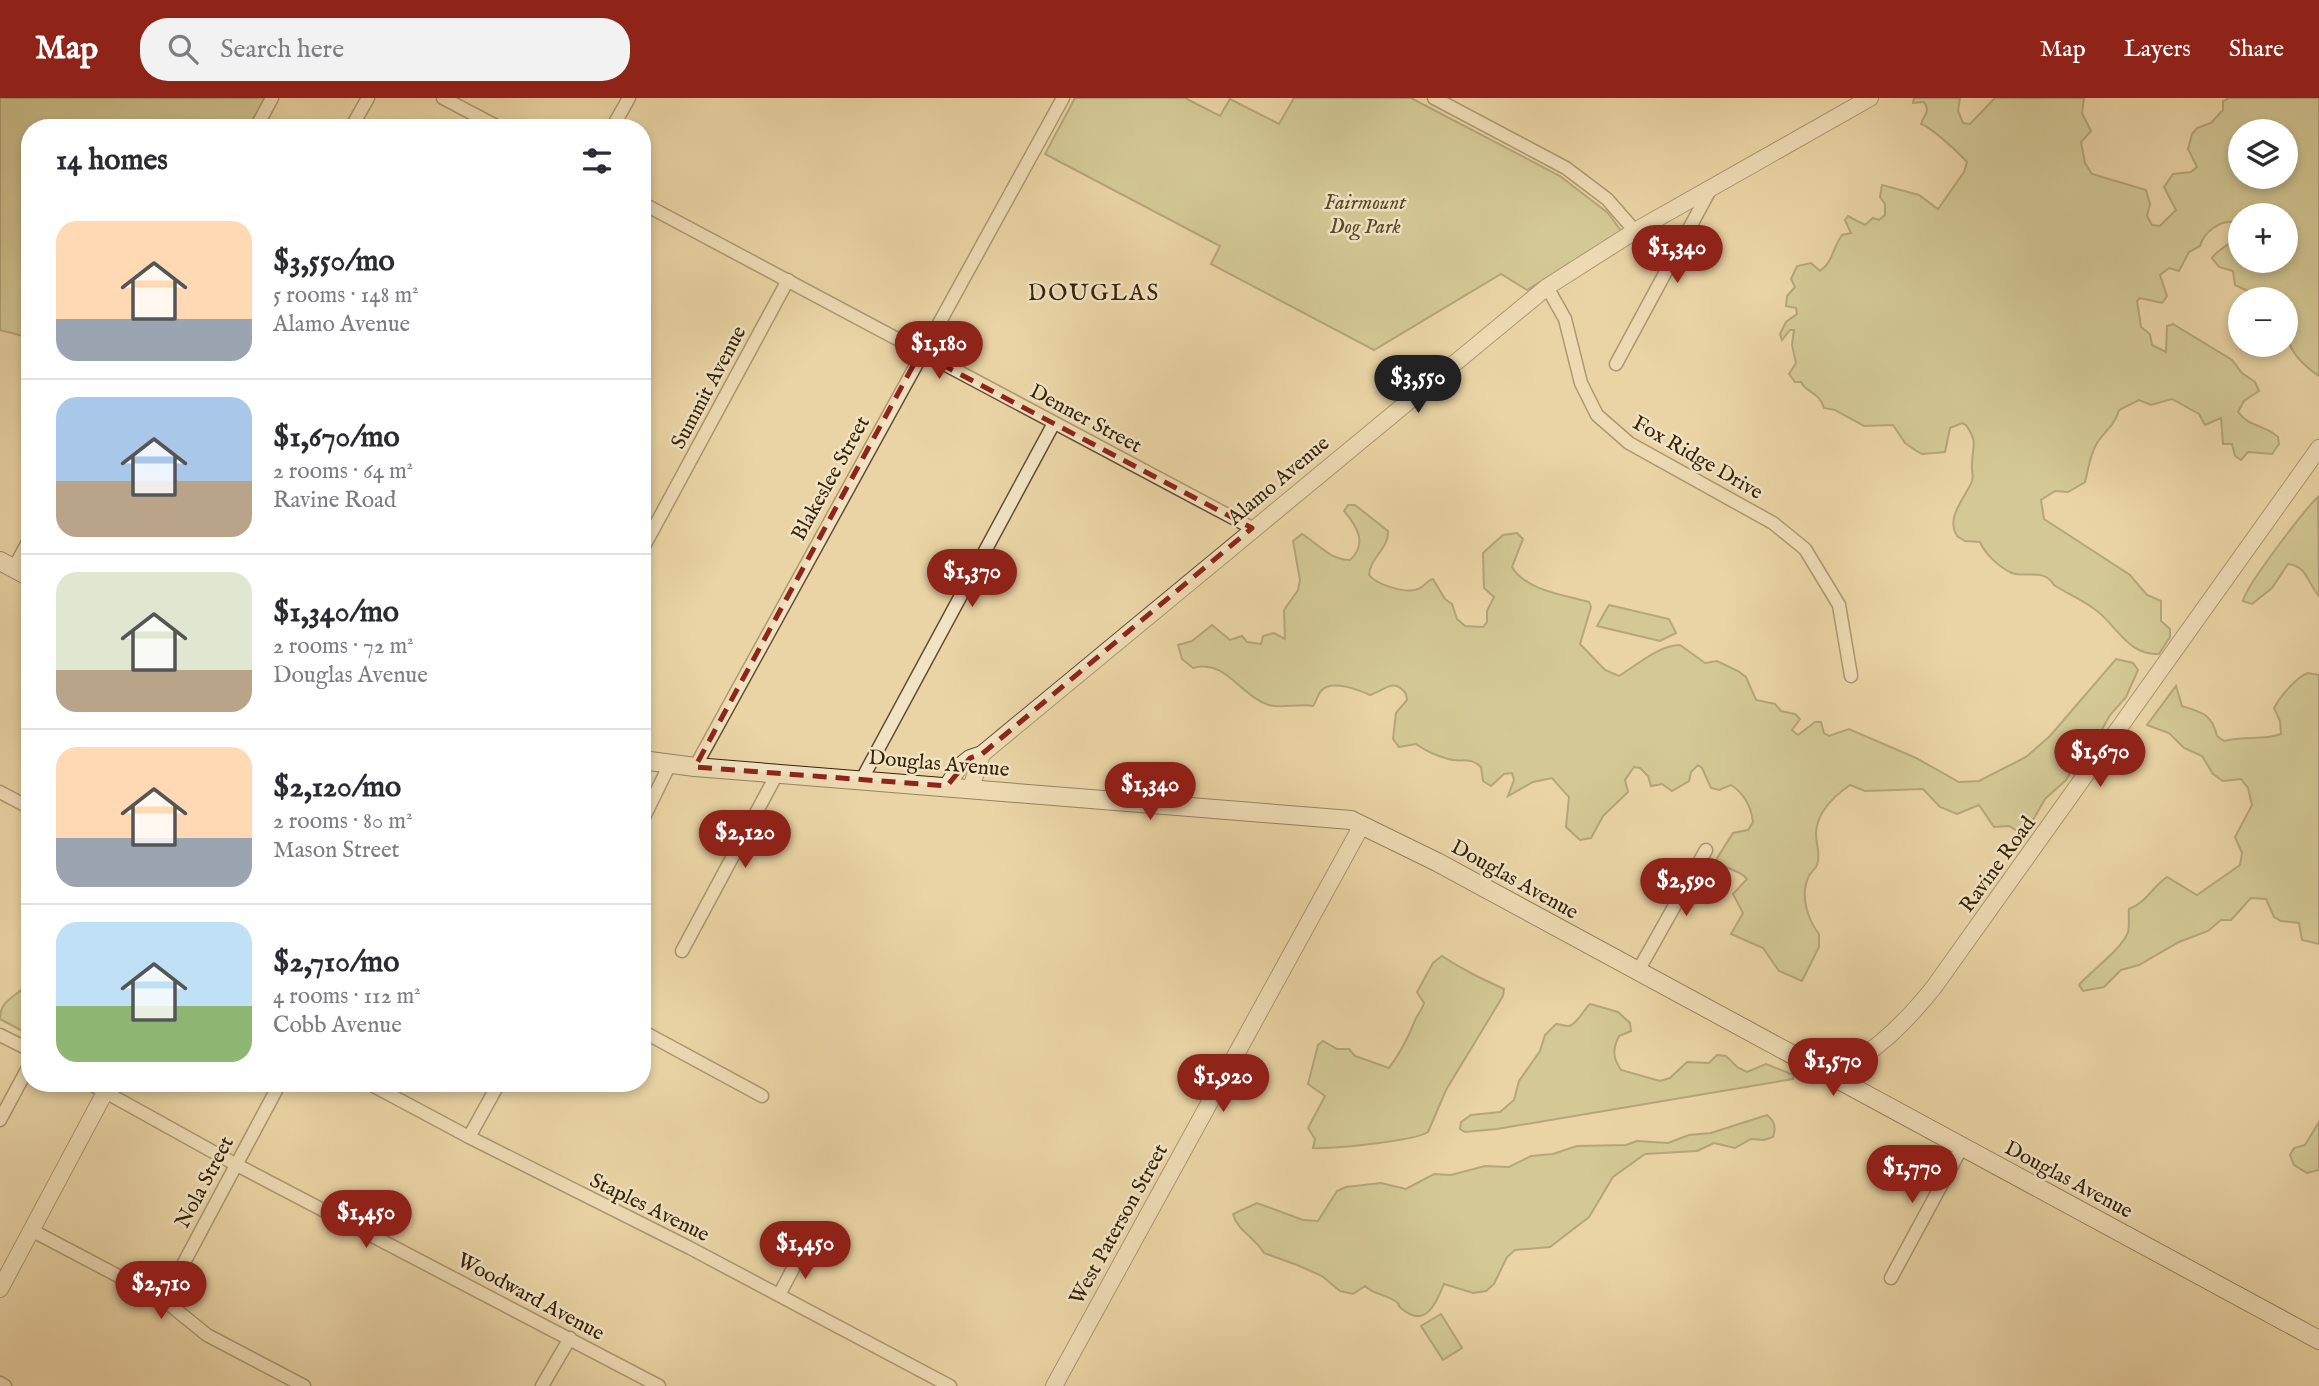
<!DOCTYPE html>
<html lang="en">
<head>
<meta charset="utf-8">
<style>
	:root { --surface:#fff; --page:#f2f2f3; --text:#2b2b33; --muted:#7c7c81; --line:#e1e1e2; --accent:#8f2418 }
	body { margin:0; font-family:"IM FELL English",serif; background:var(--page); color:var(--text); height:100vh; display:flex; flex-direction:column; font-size:26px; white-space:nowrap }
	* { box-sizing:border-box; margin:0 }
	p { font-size:23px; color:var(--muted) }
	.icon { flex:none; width:38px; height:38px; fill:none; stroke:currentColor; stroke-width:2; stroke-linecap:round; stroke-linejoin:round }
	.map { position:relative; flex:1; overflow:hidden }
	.panel { position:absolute; left:21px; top:21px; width:630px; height:973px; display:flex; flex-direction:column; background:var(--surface); border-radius:28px; box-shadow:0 4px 10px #0003 }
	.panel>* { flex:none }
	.controls { position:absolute; left:2228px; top:21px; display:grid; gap:14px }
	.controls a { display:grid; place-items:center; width:70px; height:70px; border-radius:50%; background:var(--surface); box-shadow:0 4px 10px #0003; font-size:35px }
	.price { position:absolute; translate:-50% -60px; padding:0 16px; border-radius:24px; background:var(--accent); color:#fff; font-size:23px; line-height:46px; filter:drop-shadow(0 2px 4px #0008) }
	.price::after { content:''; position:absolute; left:50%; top:42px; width:21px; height:16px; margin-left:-10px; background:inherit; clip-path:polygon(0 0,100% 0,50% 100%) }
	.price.active { background:#222; color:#fff }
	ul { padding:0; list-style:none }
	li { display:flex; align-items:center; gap:21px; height:175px; padding:0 35px }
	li+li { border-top:2px solid var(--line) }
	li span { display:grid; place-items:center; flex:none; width:196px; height:140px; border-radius:21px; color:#555 }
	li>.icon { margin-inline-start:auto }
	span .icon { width:84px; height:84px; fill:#fffc; stroke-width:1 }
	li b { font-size:30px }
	h2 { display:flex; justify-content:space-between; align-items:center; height:84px; padding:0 35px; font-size:30px }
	header { display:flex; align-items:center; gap:42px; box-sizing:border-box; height:98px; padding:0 35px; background:var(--accent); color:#fff }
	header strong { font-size:33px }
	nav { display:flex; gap:38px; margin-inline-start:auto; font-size:24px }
	.search { width:490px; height:63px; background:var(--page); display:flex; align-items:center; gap:18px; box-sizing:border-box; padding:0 24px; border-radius:28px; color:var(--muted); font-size:26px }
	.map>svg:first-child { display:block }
	.green { fill:#babc84; stroke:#786f47; stroke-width:2; fill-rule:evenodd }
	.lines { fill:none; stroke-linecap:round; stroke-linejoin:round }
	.minor-casing { stroke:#644e31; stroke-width:15 }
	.tertiary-casing { stroke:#644e31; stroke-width:18 }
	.secondary-casing { stroke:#37220a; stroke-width:20 }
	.minor { stroke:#f1e3c4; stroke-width:12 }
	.tertiary { stroke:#f1e3c4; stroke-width:16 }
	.secondary { stroke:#f1e3c4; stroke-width:18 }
	.marked { fill:none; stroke:#8f2418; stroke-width:5; stroke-dasharray:14 9; stroke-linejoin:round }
	.labels { text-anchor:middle; stroke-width:5; stroke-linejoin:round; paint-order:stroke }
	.park-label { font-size:21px; font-style:italic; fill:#584828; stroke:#f1e3c4 }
	.street-label { font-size:21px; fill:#37220a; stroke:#f1e3c4 }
	.neighbourhood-label { font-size:23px; letter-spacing:2px; fill:#37220a; stroke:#f1e3c4 }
</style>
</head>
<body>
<header>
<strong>Map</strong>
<div class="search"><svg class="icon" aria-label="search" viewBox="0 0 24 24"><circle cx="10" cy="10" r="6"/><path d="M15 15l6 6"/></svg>Search here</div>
<nav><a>Map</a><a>Layers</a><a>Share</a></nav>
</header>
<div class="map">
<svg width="2319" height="1288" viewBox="0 0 2319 1288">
	<rect width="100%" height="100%" fill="#ead4a5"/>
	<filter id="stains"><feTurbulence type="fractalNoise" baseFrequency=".00286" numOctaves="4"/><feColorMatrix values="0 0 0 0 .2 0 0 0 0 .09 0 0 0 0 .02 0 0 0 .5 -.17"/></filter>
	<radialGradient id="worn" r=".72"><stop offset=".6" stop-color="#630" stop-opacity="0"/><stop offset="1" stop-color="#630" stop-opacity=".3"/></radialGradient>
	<g class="green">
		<path d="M0 0H265L248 30H30V240L0 232Z"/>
		<path d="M1075 0H1185L1220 18 1230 1 1279 26 1294 0H1411L1560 78 1608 115 1621 133 1527 192 1501 176 1374 252 1211 166 1220 148 1045 56Z"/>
		<path d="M1914 0H1960L1958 13 1963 25 1970 26 1995 0H2084L2082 15 2091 33 2081 44 2085 65 2092 76 2146 92 2150 106 2147 118 2152 127 2160 128 2176 112 2164 89 2173 76 2191 74 2197 69 2188 51 2192 36 2197 30 2211 25 2223 12V3L2229 0H2319V278C2285 255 2286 241 2286 201H2253L2250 194 2235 187 2233 173 2219 169 2212 160C2220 148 2234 147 2240 133V163H2286V117H2240V131L2234 124C2220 122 2204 134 2200 148L2189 154 2179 173 2169 170 2160 177 2167 198 2162 205 2140 200 2137 203 2141 229 2150 236 2152 247 2166 254 2167 228 2173 226 2232 262 2242 275 2255 284 2259 293 2244 303 2238 314C2250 330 2264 326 2278 339L2279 346 2272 356 2248 354 2241 362 2235 358 2232 346H2223L2221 320 2205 327 2199 316 2172 301 2151 307 2139 302 2119 312C2115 327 2105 333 2097 345 2089 359 2089 369 2085 384L2068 394 2055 393 2041 402 2044 421 2130 477 2147 497 2161 503V523L2170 531V539L2159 556C2127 558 2116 525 2093 510 2081 501 2066 495 2054 487 2044 470 2027 480 2012 475 2000 470 1985 456 1980 444L1965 443 1957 438C1945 419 1966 399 1972 383 1974 377 1971 373 1972 367 1972 346 1979 347 1966 327L1962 325 1950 330 1945 354 1922 356 1915 352 1905 345 1893 327 1864 328 1835 312 1824 310C1820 294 1806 295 1801 284H1795L1789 276 1796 265 1792 247 1794 232H1790L1782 242 1780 236 1786 224 1797 216 1796 210 1786 208 1787 198 1795 189 1791 181 1797 168 1811 165 1820 173C1833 164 1833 149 1842 137L1851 135 1845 122 1848 118 1865 127 1873 120 1879 122 1885 117V106L1880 99 1882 87 1919 97 1938 111 1964 74 1967 64C1960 56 1931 29 1921 26 1924 16 1931 14 1924 4L1913 5ZM2240 33H2286V79H2240Z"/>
		<path d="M2318 399 2319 498C2308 486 2307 468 2288 466L2272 490 2252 506 2243 503C2245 489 2305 411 2318 399Z"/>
		<path d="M1348 407H1355L1388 433C1389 451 1370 459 1369 477 1377 487 1408 497 1420 490 1426 487 1427 482 1433 481L1445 501 1452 506 1457 521 1465 528 1483 529 1487 524V513L1494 499 1484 490 1483 455 1503 437 1517 435 1523 441 1512 469C1525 492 1564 497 1589 504L1591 509 1580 546 1605 572 1619 578C1637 567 1659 547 1680 547L1705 565 1717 563 1738 573 1746 579 1756 602 1775 606 1781 613 1795 616 1800 621 1792 632 1798 637 1815 624H1821L1824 635 1829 638 1849 631 1916 660 1959 684 1979 683 2026 659 2050 638 2116 561 2133 565 2138 572 2126 599 2110 617 2091 651 2080 659 2066 682 2045 701 2029 729 2017 733 2009 728 1994 729 1979 707 1957 716 1940 709 1923 691 1865 693 1850 687C1834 698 1817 714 1816 735 1816 746 1821 756 1817 767 1815 772 1809 775 1808 780 1800 799 1808 822 1819 836V849L1802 883 1779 873 1763 850 1731 836 1743 815 1733 796 1747 781C1738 770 1725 773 1716 762L1733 735 1748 732 1753 724C1751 708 1745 696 1731 687L1719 692 1711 690 1702 670 1698 667 1691 674 1689 683 1672 693 1662 686 1651 688 1648 678 1640 670 1634 669 1625 682 1628 694 1603 718 1591 740 1580 742 1566 729 1569 699 1552 680 1533 684 1508 698 1514 682 1512 675 1504 676 1491 688 1483 683 1481 669C1470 658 1461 665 1448 661 1436 657 1427 654 1416 646L1399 649 1393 641 1396 615 1407 602 1406 596C1394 579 1385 592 1370 597 1359 592 1331 581 1321 593 1317 597 1317 603 1313 608 1298 605 1281 611 1269 607 1239 597 1226 561 1193 570L1182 561 1178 547 1192 543 1212 527 1230 542 1242 538 1247 544 1261 546 1263 538 1274 535 1285 541 1284 512 1298 492 1300 482 1293 443 1302 436C1317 445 1330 462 1350 462 1368 446 1357 428 1344 413Z"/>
		<path d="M1609 507 1669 521 1676 535 1660 543 1597 528Z"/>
		<path d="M2308 575 2319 577V846L2302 842 2299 825 2281 823 2274 819 2266 801 2251 800 2231 822H2221L2208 833 2179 844 2139 867 2121 872 2104 889 2083 893 2079 887C2091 873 2123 850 2128 834 2130 827 2128 819 2129 811 2147 804 2152 789 2167 779L2197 797 2240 767 2242 755 2235 739 2252 707 2248 690 2241 681 2223 683 2213 676 2202 658 2184 650 2169 635 2147 627 2176 588 2182 608C2201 614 2212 616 2217 638L2224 643C2245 637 2263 643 2281 636L2280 623 2274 610C2280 599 2296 579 2308 575Z"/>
		<path d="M1442 858C1465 873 1480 880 1504 891L1503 898 1446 992 1428 1034C1415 1043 1332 1051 1313 1050L1315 1041 1308 1030 1325 998 1308 986 1318 947 1323 943 1337 951H1349L1355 958 1389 970C1400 955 1407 942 1414 925 1416 918 1422 913 1424 905L1417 894 1433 865Z"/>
		<path d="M30 882V937L0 921C0 899 20 899 30 882Z"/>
		<path d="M1590 906 1618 914 1630 925 1631 933 1619 938C1612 952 1613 960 1621 972L1660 983 1670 980 1687 964 1709 965 1717 957 1726 958 1737 969 1747 974 1766 966 1794 977 1793 981 1497 1031 1465 1034 1460 1031 1461 1024 1471 1017 1500 1014 1514 1002 1519 983 1540 953 1545 937 1556 926C1560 926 1564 928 1568 928 1576 928 1584 911 1590 906Z"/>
		<path d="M1767 1017C1775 1023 1776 1031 1773 1039L1764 1042 1751 1041 1735 1050 1714 1045 1697 1053 1645 1056 1613 1079 1589 1119 1550 1149 1515 1152 1507 1159 1494 1186 1486 1193 1473 1195 1444 1186C1436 1205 1426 1231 1402 1211 1394 1205 1404 1209 1395 1203 1385 1196 1374 1197 1365 1188L1353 1196 1340 1193 1322 1178 1297 1167 1264 1155C1255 1139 1238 1134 1233 1116L1257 1105 1303 1122 1318 1123 1337 1093 1346 1089 1381 1085 1406 1091 1434 1076 1451 1077 1485 1068 1509 1069 1531 1058 1553 1056 1577 1048 1626 1047 1637 1043 1668 1045 1689 1037 1711 1035Z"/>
		<path d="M2319 1024V1072L2307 1075 2294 1067 2290 1057 2294 1050 2305 1047Z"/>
		<path d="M1441 1216 1462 1250 1443 1262 1421 1228Z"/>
	</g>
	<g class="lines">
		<defs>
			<g id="minor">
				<path d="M443 0 500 30"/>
				<path d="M1434 0 1566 70 1607 101 1635 133"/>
				<path d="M256 30 272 0"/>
				<path d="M351 30 368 0"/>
				<path d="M612 30 629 0"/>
				<path d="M642 105 1252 430"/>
				<path d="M1547 189 1565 221 1581 285 1597 317 1629 345 1773 425 1805 451 1839 507 1851 578"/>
				<path d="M1616 266 1710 92"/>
				<path d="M642 452 788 182"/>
				<path d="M14 470 30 440"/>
				<path d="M695 669 1063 0"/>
				<path d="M862 681 1054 325"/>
				<path d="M0 694 30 710"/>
				<path d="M642 723 670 666"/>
				<path d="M682 853 778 674"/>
				<path d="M1638 873 1706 752"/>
				<path d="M642 933 762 998"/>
				<path d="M0 937 30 952"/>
				<path d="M89 985 235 1066 659 1288"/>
				<path d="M368 985 469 1039 690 1150 950 1288"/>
				<path d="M0 1022 30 966"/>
				<path d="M469 1039 499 985"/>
				<path d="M31 1132 164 1202 207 1237 304 1288"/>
				<path d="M1891 1180 1962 1049"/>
				<path d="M779 1197 803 1152"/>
				<path d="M164 1202 280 985"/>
				<path d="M0 1285 5 1288"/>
				<path d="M542 1288 570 1240"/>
			</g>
			<g id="tertiary">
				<path d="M947 688 960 668 970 660 982 656 1547 189 1635 133 1870 0"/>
				<path d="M971 690 982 656"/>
				<path d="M1830 976C1872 959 1906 924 1934 889L2319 350"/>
				<path d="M0 1191 110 985"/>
				<path d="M1054 1288 1362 727"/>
			</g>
			<g id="secondary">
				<path d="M0 463 30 479"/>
				<path d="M642 662 695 669 1351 722 1437 764 2319 1242"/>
			</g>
		</defs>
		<use href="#minor" class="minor-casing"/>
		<use href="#tertiary" class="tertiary-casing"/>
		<use href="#secondary" class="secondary-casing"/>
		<use href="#minor" class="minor"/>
		<use href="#tertiary" class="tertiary"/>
		<use href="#secondary" class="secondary"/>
	</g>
	<path d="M0 0H2319V1288H0ZM920 255 1252 430 982 656 970 660 947 688 695 669Z" fill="#ead4a5" fill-opacity=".55" fill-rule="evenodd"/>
	<path class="marked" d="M920 255 1252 430 982 656 970 660 947 688 695 669Z"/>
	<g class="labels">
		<g class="park-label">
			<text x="1365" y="111">Fairmount<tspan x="1365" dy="24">Dog Park</tspan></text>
		</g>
		<g class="street-label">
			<text transform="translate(708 289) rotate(-62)" y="7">Summit Avenue</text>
			<text transform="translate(1086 320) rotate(28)" y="7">Denner Street</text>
			<text transform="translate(1698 359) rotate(30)" y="7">Fox Ridge Drive</text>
			<text transform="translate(830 380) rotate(-61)" y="7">Blakeslee Street</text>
			<text transform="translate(1278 382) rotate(-40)" y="7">Alamo Avenue</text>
			<text transform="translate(939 665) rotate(5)" y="7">Douglas Avenue</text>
			<text transform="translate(1997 766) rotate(-54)" y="7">Ravine Road</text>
			<text transform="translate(1515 781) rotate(29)" y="7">Douglas Avenue</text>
			<text transform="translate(2069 1081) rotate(28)" y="7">Douglas Avenue</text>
			<text transform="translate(204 1084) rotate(-62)" y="7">Nola Street</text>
			<text transform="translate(650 1109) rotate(26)" y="7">Staples Avenue</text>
			<text transform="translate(1118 1126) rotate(-61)" y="7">West Paterson Street</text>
			<text transform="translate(531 1198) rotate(28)" y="7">Woodward Avenue</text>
		</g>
		<g class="neighbourhood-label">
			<text x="1094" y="202">DOUGLAS</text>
		</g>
	</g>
	<rect width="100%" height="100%" filter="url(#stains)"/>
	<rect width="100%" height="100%" fill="url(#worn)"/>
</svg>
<div class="controls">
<a><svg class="icon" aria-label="layers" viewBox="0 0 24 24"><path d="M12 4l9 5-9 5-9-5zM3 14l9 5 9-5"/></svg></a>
<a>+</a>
<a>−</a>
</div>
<b class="price" style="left:1677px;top:187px">$1,340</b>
<b class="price" style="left:939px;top:283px">$1,180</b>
<b class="price active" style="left:1418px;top:317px">$3,550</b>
<b class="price" style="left:972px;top:511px">$1,370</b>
<b class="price" style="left:2100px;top:691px">$1,670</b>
<b class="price" style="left:1150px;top:724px">$1,340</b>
<b class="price" style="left:745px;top:772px">$2,120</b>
<b class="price" style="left:1686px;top:820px">$2,590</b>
<b class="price" style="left:1833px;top:1000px">$1,570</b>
<b class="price" style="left:1223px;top:1016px">$1,920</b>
<b class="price" style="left:1912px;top:1107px">$1,770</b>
<b class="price" style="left:366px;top:1152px">$1,450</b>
<b class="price" style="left:805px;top:1183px">$1,450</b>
<b class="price" style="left:161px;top:1223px">$2,710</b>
<section class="panel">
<h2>14 homes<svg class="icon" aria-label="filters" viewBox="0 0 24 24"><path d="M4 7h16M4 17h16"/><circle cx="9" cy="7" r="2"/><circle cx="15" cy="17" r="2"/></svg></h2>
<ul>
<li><span style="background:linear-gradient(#ffd9b3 70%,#9aa5b1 0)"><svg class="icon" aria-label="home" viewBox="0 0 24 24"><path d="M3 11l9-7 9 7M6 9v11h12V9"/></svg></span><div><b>$3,550/mo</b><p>5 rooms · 148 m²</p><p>Alamo Avenue</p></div></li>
<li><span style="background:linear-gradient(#a9c7e8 60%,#b9a48a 0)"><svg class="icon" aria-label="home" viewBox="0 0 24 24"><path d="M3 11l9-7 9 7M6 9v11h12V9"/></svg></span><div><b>$1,670/mo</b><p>2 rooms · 64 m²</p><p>Ravine Road</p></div></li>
<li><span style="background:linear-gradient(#dfe7d0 70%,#b9a48a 0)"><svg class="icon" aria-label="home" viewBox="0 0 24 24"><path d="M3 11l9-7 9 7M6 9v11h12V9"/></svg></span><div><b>$1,340/mo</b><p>2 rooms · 72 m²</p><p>Douglas Avenue</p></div></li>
<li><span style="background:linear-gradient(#ffd9b3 65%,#9aa5b1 0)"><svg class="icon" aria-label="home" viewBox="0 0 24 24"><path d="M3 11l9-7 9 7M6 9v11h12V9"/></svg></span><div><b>$2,120/mo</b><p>2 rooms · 80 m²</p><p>Mason Street</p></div></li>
<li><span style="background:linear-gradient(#bfe0f5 60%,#8fb573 0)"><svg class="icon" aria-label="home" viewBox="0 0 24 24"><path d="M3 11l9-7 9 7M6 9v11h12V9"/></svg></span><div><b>$2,710/mo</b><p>4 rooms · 112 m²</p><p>Cobb Avenue</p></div></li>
</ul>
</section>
</div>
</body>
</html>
